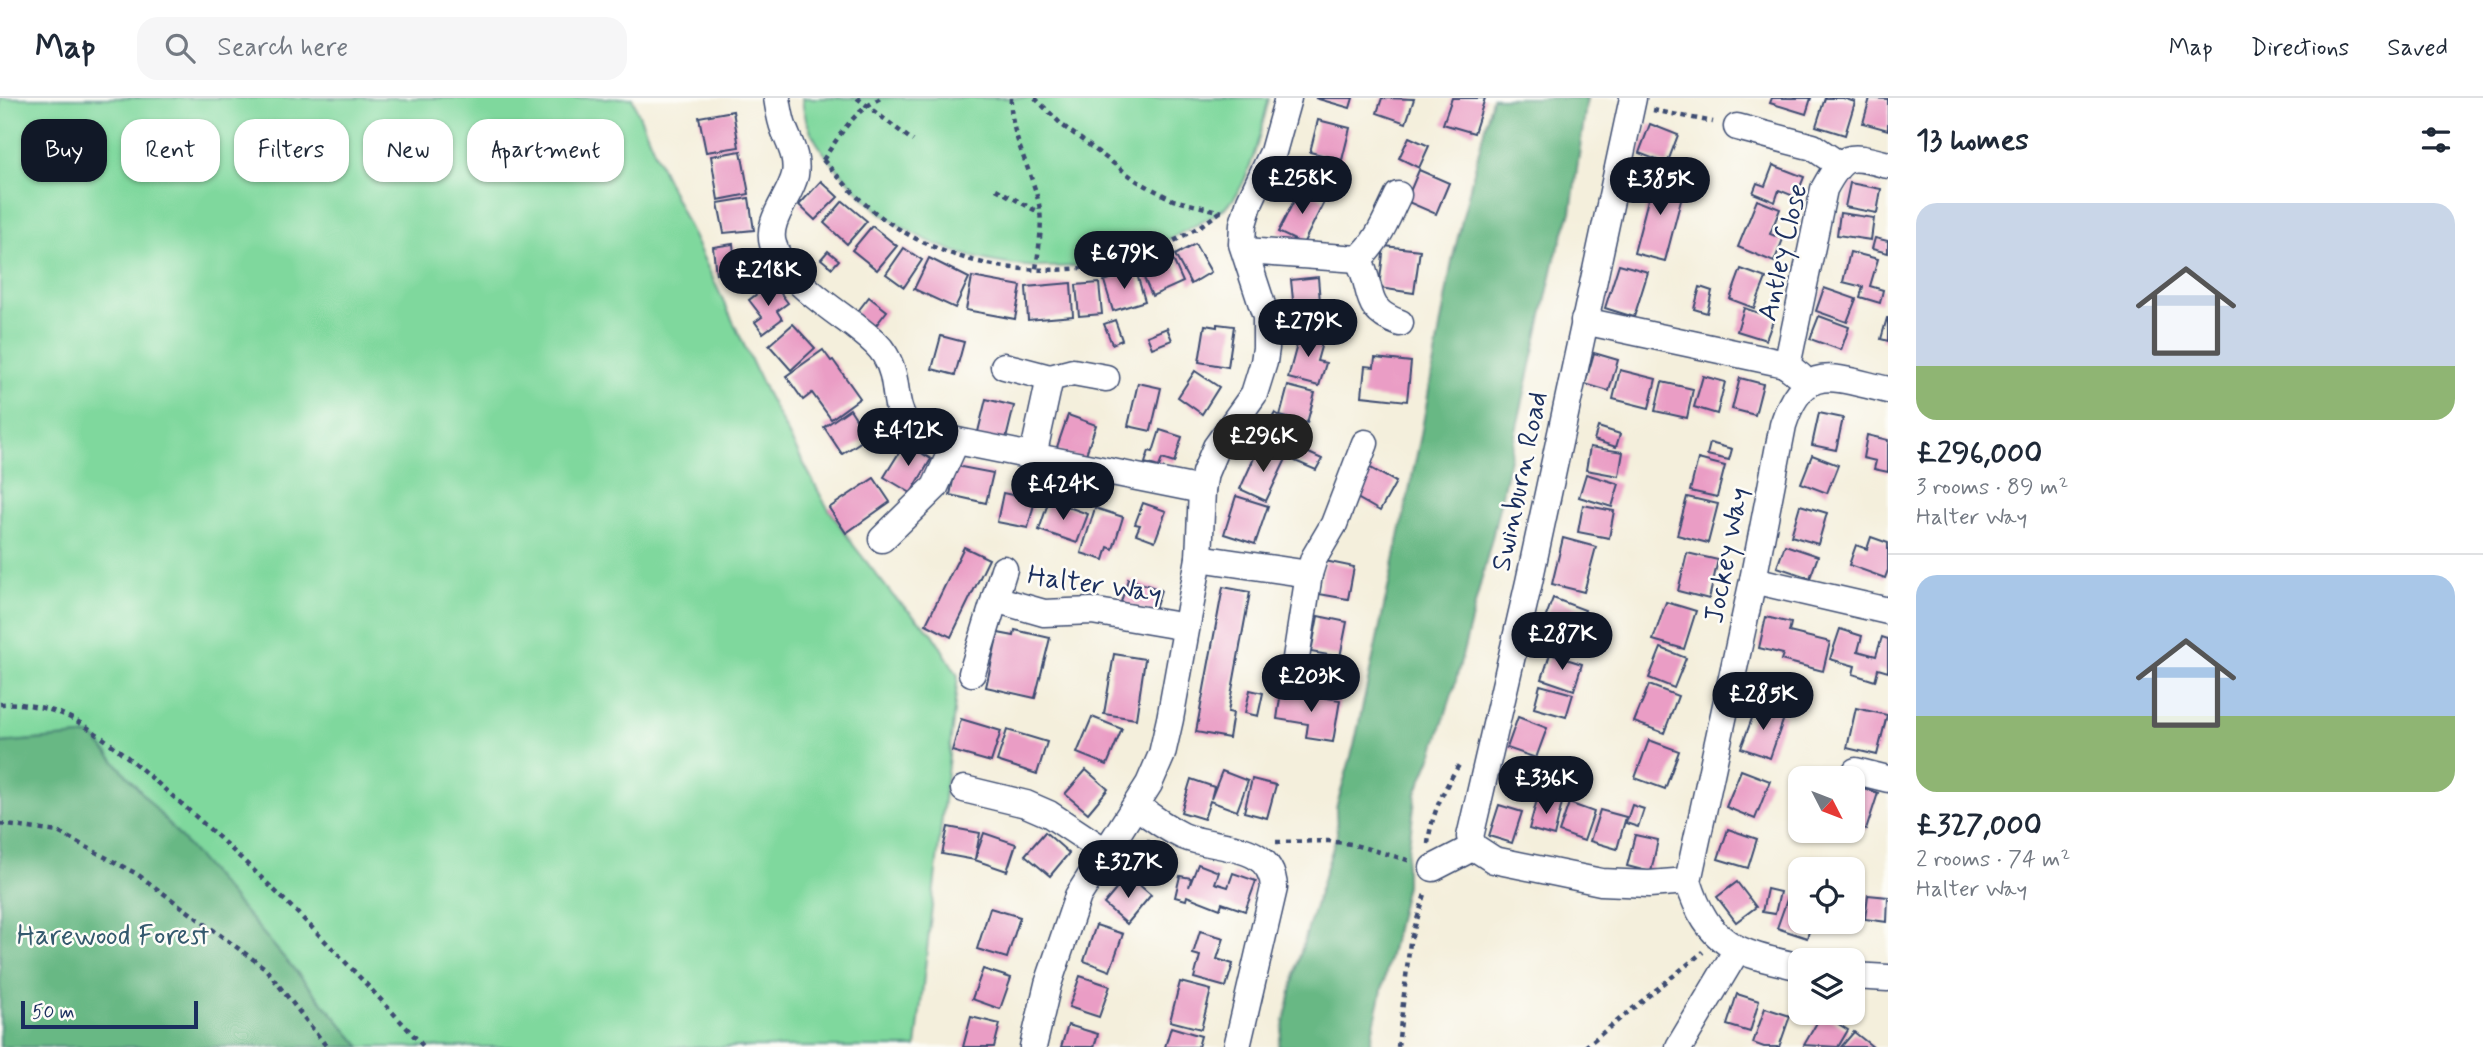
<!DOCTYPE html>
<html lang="en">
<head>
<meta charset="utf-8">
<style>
	:root { --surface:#fff; --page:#f6f6f7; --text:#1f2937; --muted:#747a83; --line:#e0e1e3; --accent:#111827 }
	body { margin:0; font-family:Mynerve,sans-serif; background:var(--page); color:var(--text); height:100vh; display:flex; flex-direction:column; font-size:26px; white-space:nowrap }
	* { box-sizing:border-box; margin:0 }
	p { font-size:23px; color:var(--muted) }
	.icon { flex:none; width:38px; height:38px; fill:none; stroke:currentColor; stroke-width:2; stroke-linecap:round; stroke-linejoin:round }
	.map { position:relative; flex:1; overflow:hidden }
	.side { display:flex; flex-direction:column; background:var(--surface); width:595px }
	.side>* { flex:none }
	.hud { position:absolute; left:21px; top:21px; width:665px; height:63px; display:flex; gap:14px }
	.needle { width:46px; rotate:132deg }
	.buttons { position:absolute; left:1788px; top:668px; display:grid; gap:14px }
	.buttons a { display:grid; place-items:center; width:77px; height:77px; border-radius:14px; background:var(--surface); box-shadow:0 2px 5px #0004; font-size:35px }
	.scale { position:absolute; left:21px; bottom:18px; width:177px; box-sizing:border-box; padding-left:7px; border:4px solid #1b2f5e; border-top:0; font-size:19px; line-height:24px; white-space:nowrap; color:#1b2f5e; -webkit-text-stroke:5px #fdfcf7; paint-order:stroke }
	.price { position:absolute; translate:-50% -60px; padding:0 16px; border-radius:24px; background:var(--accent); color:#fff; font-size:23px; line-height:46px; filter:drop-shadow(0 2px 4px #0008) }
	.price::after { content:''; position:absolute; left:50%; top:42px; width:21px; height:16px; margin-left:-10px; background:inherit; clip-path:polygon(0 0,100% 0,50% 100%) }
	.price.on { background:#222; color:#fff }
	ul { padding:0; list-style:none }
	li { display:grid; align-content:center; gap:14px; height:371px; padding:0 28px }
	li+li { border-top:2px solid var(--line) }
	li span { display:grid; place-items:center; height:217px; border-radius:21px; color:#555 }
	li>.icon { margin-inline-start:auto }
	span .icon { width:126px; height:126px; fill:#fffc; stroke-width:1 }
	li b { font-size:30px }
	h2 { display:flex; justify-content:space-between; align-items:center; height:84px; padding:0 28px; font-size:30px }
	.tag { padding:0 24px; border-radius:21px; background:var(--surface); box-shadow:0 2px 5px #0004; font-size:24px; line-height:63px }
	.tag.on { background:var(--accent); color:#fff }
	header { display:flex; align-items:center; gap:42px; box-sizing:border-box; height:98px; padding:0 35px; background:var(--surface); border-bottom:2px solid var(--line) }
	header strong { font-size:33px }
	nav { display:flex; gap:38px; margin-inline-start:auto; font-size:24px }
	.search { width:490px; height:63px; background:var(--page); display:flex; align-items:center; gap:18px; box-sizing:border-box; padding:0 24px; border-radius:21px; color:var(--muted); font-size:26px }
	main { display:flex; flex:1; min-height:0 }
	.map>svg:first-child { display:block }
	.green { fill:#7fd89d; stroke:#4d847e; stroke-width:2 }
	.forest { fill:#67b884; stroke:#417471; stroke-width:2 }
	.building { fill:#ea9dc5 }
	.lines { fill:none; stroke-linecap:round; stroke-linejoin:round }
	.minor-casing { stroke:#3c4c71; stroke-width:29 }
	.path { stroke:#3c4c71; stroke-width:4.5; stroke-dasharray:5 5; stroke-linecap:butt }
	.minor { stroke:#fff; stroke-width:26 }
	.labels { text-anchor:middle; stroke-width:5; stroke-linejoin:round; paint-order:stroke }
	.street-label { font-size:28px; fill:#1b2f5e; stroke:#fdfcf7 }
	.park-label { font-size:28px; fill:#34596e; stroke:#fdfcf7 }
</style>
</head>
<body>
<header>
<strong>Map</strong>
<div class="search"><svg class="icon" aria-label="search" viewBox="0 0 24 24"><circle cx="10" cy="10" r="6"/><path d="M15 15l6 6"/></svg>Search here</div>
<nav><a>Map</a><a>Directions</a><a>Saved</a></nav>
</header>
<main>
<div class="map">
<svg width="1888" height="949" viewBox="0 0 1888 949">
	<rect width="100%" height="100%" fill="#fdfcf7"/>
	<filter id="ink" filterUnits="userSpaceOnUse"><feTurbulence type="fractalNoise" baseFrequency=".0143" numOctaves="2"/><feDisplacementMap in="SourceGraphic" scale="14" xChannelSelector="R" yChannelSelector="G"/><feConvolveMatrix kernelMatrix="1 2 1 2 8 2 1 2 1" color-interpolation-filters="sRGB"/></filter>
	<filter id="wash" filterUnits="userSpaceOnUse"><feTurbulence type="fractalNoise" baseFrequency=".00686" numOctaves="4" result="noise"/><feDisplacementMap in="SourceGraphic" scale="28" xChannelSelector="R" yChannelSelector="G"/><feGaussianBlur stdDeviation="1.57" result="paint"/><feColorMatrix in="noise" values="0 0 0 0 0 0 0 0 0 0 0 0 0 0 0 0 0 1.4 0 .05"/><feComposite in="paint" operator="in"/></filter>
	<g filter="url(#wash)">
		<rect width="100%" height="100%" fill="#f4efdc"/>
		<g class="green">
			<path d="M0 0H632L664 76 766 294 824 404 854 448 894 499 933 536 958 578 916 949H361L92 637 0 645Z"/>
			<path d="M802 0H1269C1262 28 1250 83 1231 104 1219 117 1197 126 1181 135 1091 187 969 178 885 118 871 108 859 94 847 81 824 58 804 33 802 0Z"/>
		</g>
		<g class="forest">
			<path d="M1492 0H1587L1571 114 1555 160 1493 436 1454 590 1433 655 1416 695 1406 767V787L1369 949H1278L1299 860 1337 736 1336 710 1354 648 1420 342 1452 163Z"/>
			<path d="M92 637 361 949H0V645Z"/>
		</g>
		<g id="blocks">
			<g class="building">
				<path d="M1315 0H1353L1350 10Z"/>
				<path d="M1382 0 1414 1 1406 25 1377 15Z"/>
				<path d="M1452 0H1485L1474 35 1443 26Z"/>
				<path d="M1772 0H1811L1806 16 1770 5Z"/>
				<path d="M1825 0H1843L1855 4 1845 37 1816 28Z"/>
				<path d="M1870 0 1888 1V32L1863 25Z"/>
				<path d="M733 13 739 49 706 54 699 19Z"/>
				<path d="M1318 22 1350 30 1342 62 1310 54Z"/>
				<path d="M1650 26 1678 37 1667 66 1639 55Z"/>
				<path d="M1409 39 1429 48 1419 70 1399 60Z"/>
				<path d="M741 53 749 96 718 102 711 58Z"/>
				<path d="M1310 59 1340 72 1330 93 1300 80Z"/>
				<path d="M1773 67 1804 79 1796 99 1779 92 1775 104 1753 95 1757 85 1765 88Z"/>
				<path d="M1419 72 1449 85 1436 116 1406 103Z"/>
				<path d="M1655 75 1686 83 1665 163 1634 155Z"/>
				<path d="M821 83 838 99 815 122 799 107Z"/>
				<path d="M1850 85 1881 91 1877 115 1845 109Z"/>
				<path d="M1301 89 1325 102 1303 146 1278 134Z"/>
				<path d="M749 100 754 132 724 135 718 105Z"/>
				<path d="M1757 102 1780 111 1770 136 1783 141 1774 164 1738 149Z"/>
				<path d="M843 103 867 123 847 146 824 125Z"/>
				<path d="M1840 115 1874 120 1871 142 1837 137Z"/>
				<path d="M872 128 897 148 877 172 852 152Z"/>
				<path d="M1875 140 1888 143V155L1872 151Z"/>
				<path d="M733 146 736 173 716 176 713 149Z"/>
				<path d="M1195 146 1211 174 1191 186 1175 157Z"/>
				<path d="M1384 148 1420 152 1414 195 1379 190Z"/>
				<path d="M904 150 922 162 904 189 886 176Z"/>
				<path d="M828 153 839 162 832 170 821 161Z"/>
				<path d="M1850 154 1878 161 1870 188 1883 192 1880 205 1860 199 1863 189 1843 184Z"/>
				<path d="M1171 157 1183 184 1152 198 1140 171Z"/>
				<path d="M929 160 969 180 955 210 914 191Z"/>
				<path d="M1619 166 1648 174 1634 219 1605 210Z"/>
				<path d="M1741 171 1766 180 1754 210 1730 201Z"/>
				<path d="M1136 173 1145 203 1113 213 1104 183Z"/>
				<path d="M972 179 1021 188 1015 221 966 212Z"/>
				<path d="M1318 179 1322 228 1296 231 1291 182Z"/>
				<path d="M1071 185 1073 218 1028 222 1026 189Z"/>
				<path d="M1099 185 1102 216 1079 218 1076 187Z"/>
				<path d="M776 189 788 205 777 213 782 221 763 235 755 224 762 219 749 202 765 190 768 195Z"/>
				<path d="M1700 189 1712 193 1707 215 1694 211Z"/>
				<path d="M1824 190 1856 201 1847 224 1816 213Z"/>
				<path d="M869 199 887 213 873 231 855 217Z"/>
				<path d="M1744 210 1774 220 1766 242 1737 233Z"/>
				<path d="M1819 218 1849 229 1841 252 1810 241Z"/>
				<path d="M1887 220H1888V243L1881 241Z"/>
				<path d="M1115 222 1122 242 1112 246 1104 226Z"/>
				<path d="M793 226 815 250 791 272 769 247Z"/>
				<path d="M1217 226 1234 228 1228 269 1199 264 1205 227 1217 229Z"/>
				<path d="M1167 230 1172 242 1152 250 1147 238Z"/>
				<path d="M1301 232 1324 238 1317 263 1326 265 1319 288 1288 280Z"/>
				<path d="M941 238 964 244 955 277 932 271Z"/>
				<path d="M823 252 831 263 833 262 860 300 831 321 812 295 803 302 786 278Z"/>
				<path d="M1594 255 1618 262 1609 293 1585 286Z"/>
				<path d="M1375 260 1411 264 1407 303 1362 298 1365 268 1374 269Z"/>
				<path d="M1620 272 1656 281 1649 310 1613 301Z"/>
				<path d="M1195 273 1219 289 1202 316 1178 299Z"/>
				<path d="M1703 278 1725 284 1717 316 1694 309Z"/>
				<path d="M1740 280 1763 286 1755 317 1732 311Z"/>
				<path d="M1662 284 1693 291 1687 320 1655 313Z"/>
				<path d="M1138 285 1161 290 1151 333 1128 328Z"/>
				<path d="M1288 288 1315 295 1307 325 1280 318 1304 332 1291 354 1262 338 1275 315 1280 318Z"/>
				<path d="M986 301 1014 308 1005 345 977 338Z"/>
				<path d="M850 311 868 339 842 356 824 329Z"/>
				<path d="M1819 315 1843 320 1836 352 1812 347Z"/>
				<path d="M1068 317 1096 327 1084 362 1056 352Z"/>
				<path d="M1598 329 1620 336 1616 349 1594 342Z"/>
				<path d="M1160 332 1182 339 1174 365 1162 361 1159 369 1145 365 1149 353 1153 354Z"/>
				<path d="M1867 337 1888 342V374L1874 371 1876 363 1863 360Z"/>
				<path d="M905 345 931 361 911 395 884 379Z"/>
				<path d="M1710 345 1732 351 1729 362 1707 357Z"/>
				<path d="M1259 349 1286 361 1266 403 1240 391Z"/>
				<path d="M1590 349 1623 354 1619 378 1586 372Z"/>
				<path d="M1300 351 1322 361 1316 372 1295 363Z"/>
				<path d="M1812 357 1838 367 1827 395 1801 385Z"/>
				<path d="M1698 361 1725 368 1717 399 1690 393Z"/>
				<path d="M956 368 993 375 986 405 950 397Z"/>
				<path d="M1367 368 1396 384 1380 413 1352 397Z"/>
				<path d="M1586 376 1619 386 1612 409 1579 399Z"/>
				<path d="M874 380 890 404 846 435 829 410Z"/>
				<path d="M1003 395 1035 402 1028 430 997 424Z"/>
				<path d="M1236 398 1268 408 1255 446 1224 436Z"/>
				<path d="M1687 399 1718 406 1708 445 1677 437Z"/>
				<path d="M1049 402 1088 416 1077 445 1039 432Z"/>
				<path d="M1143 405 1166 413 1155 443 1136 436 1140 427 1135 426Z"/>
				<path d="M1583 407 1614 413 1609 440 1578 434Z"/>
				<path d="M1800 407 1827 415 1818 446 1791 438Z"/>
				<path d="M1095 410 1123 419 1113 451 1108 449 1104 462 1081 455Z"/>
				<path d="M1871 439 1888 445V472L1885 480 1849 467 1856 447 1867 451Z"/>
				<path d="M1563 440 1596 449 1584 494 1552 486Z"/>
				<path d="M1785 447 1818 458 1810 480 1777 469Z"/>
				<path d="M964 449 989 461 951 539 926 526Z"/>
				<path d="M1687 455 1718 462 1709 501 1678 493Z"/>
				<path d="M1325 463 1354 469 1348 501 1319 496Z"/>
				<path d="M1128 481 1161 492 1154 515 1121 504Z"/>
				<path d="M1223 489 1250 494 1228 614 1233 615 1229 640 1196 634Z"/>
				<path d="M1553 500 1585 512 1569 554 1537 542Z"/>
				<path d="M1666 504 1696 513 1684 551 1653 542Z"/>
				<path d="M1318 518 1347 524 1340 559 1311 554Z"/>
				<path d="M1766 519 1791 525 1789 534 1830 544 1823 573 1781 562 1783 556 1759 550Z"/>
				<path d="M1840 531 1862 538 1858 553 1876 558 1882 539 1888 541V574L1878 571 1875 583 1853 576 1855 568 1830 561Z"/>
				<path d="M1015 532 1050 540 1035 600 986 589 998 535 1014 538Z"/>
				<path d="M1661 550 1686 560 1674 590 1649 580Z"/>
				<path d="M1114 556 1145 561 1136 621 1104 616Z"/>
				<path d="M1550 556 1582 566 1574 592 1542 581Z"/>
				<path d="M1540 587 1573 596 1566 619 1534 610Z"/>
				<path d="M1649 587 1678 598 1664 635 1634 624Z"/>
				<path d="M1250 592 1263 595 1258 618 1245 615Z"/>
				<path d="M1281 593 1340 602 1333 644 1306 640 1308 626 1277 621Z"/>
				<path d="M1757 607 1785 617 1770 660 1741 650Z"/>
				<path d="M1856 610 1887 617 1877 657 1847 650Z"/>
				<path d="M1092 619 1122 631 1107 667 1077 655Z"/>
				<path d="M1518 619 1547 630 1536 660 1507 650Z"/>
				<path d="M961 621 1001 633 991 664 952 653Z"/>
				<path d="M1007 632 1047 644 1037 676 997 663Z"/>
				<path d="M1649 642 1679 653 1665 691 1635 680Z"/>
				<path d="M1086 672 1108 691 1088 715 1065 696Z"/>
				<path d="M1741 672 1770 683 1755 721 1726 709Z"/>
				<path d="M1222 673 1248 683 1237 713 1210 703 1204 721 1181 714 1191 681 1214 689 1211 701Z"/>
				<path d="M1252 681 1276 687 1267 720 1244 714Z"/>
				<path d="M1857 688 1878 695 1866 732 1853 728V699Z"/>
				<path d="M1538 698 1562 705 1554 738 1529 731Z"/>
				<path d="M1569 705 1594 714 1584 743 1559 734Z"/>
				<path d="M1499 707 1522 714 1512 745 1489 738Z"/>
				<path d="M1632 707 1644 711 1638 729 1626 725Z"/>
				<path d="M1600 712 1626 719 1617 751 1590 743Z"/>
				<path d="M948 729 980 735 975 761 984 735 1016 746 1007 773 975 762 942 756Z"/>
				<path d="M1728 731 1757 741 1748 770 1718 761Z"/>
				<path d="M1045 734 1069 755 1050 778 1025 757Z"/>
				<path d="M1635 737 1658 742 1651 774 1627 768Z"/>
				<path d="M1148 742 1167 758 1144 785 1125 769Z"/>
				<path d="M1198 766 1219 774 1215 785 1228 789 1233 775 1256 783 1245 813 1222 805 1220 811 1187 798 1186 802 1175 799 1180 778 1191 780 1189 789Z"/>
				<path d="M1128 777 1151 797 1127 826 1104 806Z"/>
				<path d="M1737 784 1756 809 1736 824 1717 799Z"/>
				<path d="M1767 791 1780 794 1775 816 1762 814Z"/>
				<path d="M1789 796 1801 800V824H1812L1807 840 1777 830Z"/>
				<path d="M1868 797 1888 799 1887 824 1865 821Z"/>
				<path d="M990 810 1020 819 1007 860 977 851Z"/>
				<path d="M1825 824H1853L1852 832 1824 828Z"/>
				<path d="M1096 827 1123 836 1110 873 1084 863Z"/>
				<path d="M1200 833 1224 840 1217 861 1233 866 1226 889 1194 880 1200 858 1193 856Z"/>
				<path d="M983 871 1011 880 1000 911 972 901Z"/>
				<path d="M1080 878 1110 888 1099 919 1069 909Z"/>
				<path d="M1180 884 1211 892 1201 931 1170 923Z"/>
				<path d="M1737 896 1759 903 1750 934 1727 927Z"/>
				<path d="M1765 910 1790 918 1779 949H1764L1753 945Z"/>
				<path d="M1822 916 1848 932 1838 949 1804 947Z"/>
				<path d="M971 919 1000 926 994 949H963Z"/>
				<path d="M1068 927 1098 936 1094 949H1061Z"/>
				<path d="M1171 929 1201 938 1198 949H1165Z"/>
				<path d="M1854 934 1873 949H1841Z"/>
			</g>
		</g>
	</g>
	<g filter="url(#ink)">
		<use href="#blocks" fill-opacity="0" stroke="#3c4c71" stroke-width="2"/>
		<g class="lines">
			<defs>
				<g id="minor">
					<path d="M777 0C779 11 780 21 784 31 790 47 798 59 795 77 790 99 766 123 773 146 782 178 829 209 855 228 866 237 878 245 885 257 906 292 882 323 932 338L1202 392"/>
					<path d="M1633 0 1529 484 1470 739 1474 749 1494 762 1601 784 1649 786 1688 783"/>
					<path d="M1737 29 1813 49 1838 66"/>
					<path d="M1246 153 1358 161C1378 145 1387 119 1398 97"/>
					<path d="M1358 161C1375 191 1360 211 1400 225"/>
					<path d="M1584 223 1776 264 1785 266 1800 278"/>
					<path d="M1004 268 1050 280"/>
					<path d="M1787 268 1824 91C1844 54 1849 57 1888 67"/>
					<path d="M1033 358 1050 280 1073 274 1106 280"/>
					<path d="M882 441 935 389 956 343"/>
					<path d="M1199 460 1309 476 1314 460 1334 426 1365 345"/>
					<path d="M1309 476 1294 573 1341 581"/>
					<path d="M1753 482 1888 513"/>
					<path d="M995 501 1044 515 1092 513 1186 529"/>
					<path d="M972 575 1004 471"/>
					<path d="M1856 673 1888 681"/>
					<path d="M964 691 1026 706 1049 716 1105 753"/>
					<path d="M1137 708C1151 719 1166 730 1183 738 1216 752 1272 743 1274 790L1237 949"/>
					<path d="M1433 770 1474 749"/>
					<path d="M1801 869C1738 855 1709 850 1688 783L1753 482 1783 327C1804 262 1834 280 1888 292"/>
					<path d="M1853 878 1888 880"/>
					<path d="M1033 949 1048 886 1078 798 1149 686 1162 656 1170 621 1199 460 1202 392 1205 375 1216 349 1254 296 1264 264 1266 250V219L1242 146 1243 126 1250 103 1273 54 1288 0"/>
					<path d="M1679 949 1737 852"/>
				</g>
			</defs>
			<use href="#minor" class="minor-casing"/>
			<g class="path">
				<path d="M857 0 913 43"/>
				<path d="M1011 0C1009 36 1031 70 1039 106 1043 127 1039 149 1036 171"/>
				<path d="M1035 0 1062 27 1137 83 1173 102 1222 114"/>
				<path d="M1653 12 1713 24"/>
				<path d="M823 62C840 80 856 100 876 115 975 192 1122 190 1220 114"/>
				<path d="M823 62C840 37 853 13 881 0"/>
				<path d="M996 91 1040 115"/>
				<path d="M0 606C19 604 44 609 62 616 98 631 139 669 169 695 259 773 344 860 424 949"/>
				<path d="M0 726 58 734 137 776 265 870 327 949"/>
				<path d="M1276 744 1329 743 1351 746 1411 763"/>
				<path d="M1428 746C1431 717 1445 688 1461 664"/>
				<path d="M1398 949 1410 844 1426 793"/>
				<path d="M1585 949 1703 854"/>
			</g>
			<use href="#minor" class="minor"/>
		</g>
	</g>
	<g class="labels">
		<g class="street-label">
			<text transform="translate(1781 154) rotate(-77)" y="10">Antley Close</text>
			<text transform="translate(1518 383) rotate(-78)" y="10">Swinburn Road</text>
			<text transform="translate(1725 457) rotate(-79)" y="10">Jockey Way</text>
			<text transform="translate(1095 485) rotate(8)" y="10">Halter Way</text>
		</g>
		<g class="park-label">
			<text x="113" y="846">Harewood Forest</text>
		</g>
	</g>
</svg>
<div class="buttons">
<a><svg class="needle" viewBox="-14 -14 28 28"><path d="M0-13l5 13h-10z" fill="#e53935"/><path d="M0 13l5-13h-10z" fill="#747a83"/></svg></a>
<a><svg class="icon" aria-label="locate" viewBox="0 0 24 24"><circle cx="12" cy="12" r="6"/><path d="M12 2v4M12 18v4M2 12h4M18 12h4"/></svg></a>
<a><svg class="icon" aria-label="layers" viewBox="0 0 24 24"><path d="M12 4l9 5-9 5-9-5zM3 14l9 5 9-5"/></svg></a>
</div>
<div class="scale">50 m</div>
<b class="price" style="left:1302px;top:118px">£258K</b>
<b class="price" style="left:1660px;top:119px">£385K</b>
<b class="price" style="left:1124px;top:193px">£679K</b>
<b class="price" style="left:768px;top:210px">£218K</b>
<b class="price" style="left:1308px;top:261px">£279K</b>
<b class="price" style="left:908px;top:370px">£412K</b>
<b class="price on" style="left:1263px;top:376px">£296K</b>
<b class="price" style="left:1063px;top:424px">£424K</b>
<b class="price" style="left:1562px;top:574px">£287K</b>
<b class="price" style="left:1311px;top:616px">£203K</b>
<b class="price" style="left:1763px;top:634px">£285K</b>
<b class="price" style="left:1546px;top:718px">£336K</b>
<b class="price" style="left:1128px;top:802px">£327K</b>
<div class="hud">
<a class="tag on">Buy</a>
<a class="tag">Rent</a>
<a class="tag">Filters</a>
<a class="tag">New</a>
<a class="tag">Apartment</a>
</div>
</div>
<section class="side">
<h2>13 homes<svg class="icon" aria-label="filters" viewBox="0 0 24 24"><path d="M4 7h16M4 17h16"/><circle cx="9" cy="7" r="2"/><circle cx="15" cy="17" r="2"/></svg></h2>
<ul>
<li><span style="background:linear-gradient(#c9d6e8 75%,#8fb573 0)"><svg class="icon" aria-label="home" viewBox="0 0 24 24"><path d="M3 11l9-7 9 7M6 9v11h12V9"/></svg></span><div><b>£296,000</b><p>3 rooms · 89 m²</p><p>Halter Way</p></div></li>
<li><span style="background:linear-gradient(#a9c7e8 65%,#8fb573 0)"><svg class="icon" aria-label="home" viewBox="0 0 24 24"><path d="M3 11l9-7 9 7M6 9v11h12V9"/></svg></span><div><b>£327,000</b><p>2 rooms · 74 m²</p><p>Halter Way</p></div></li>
</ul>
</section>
</main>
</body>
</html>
